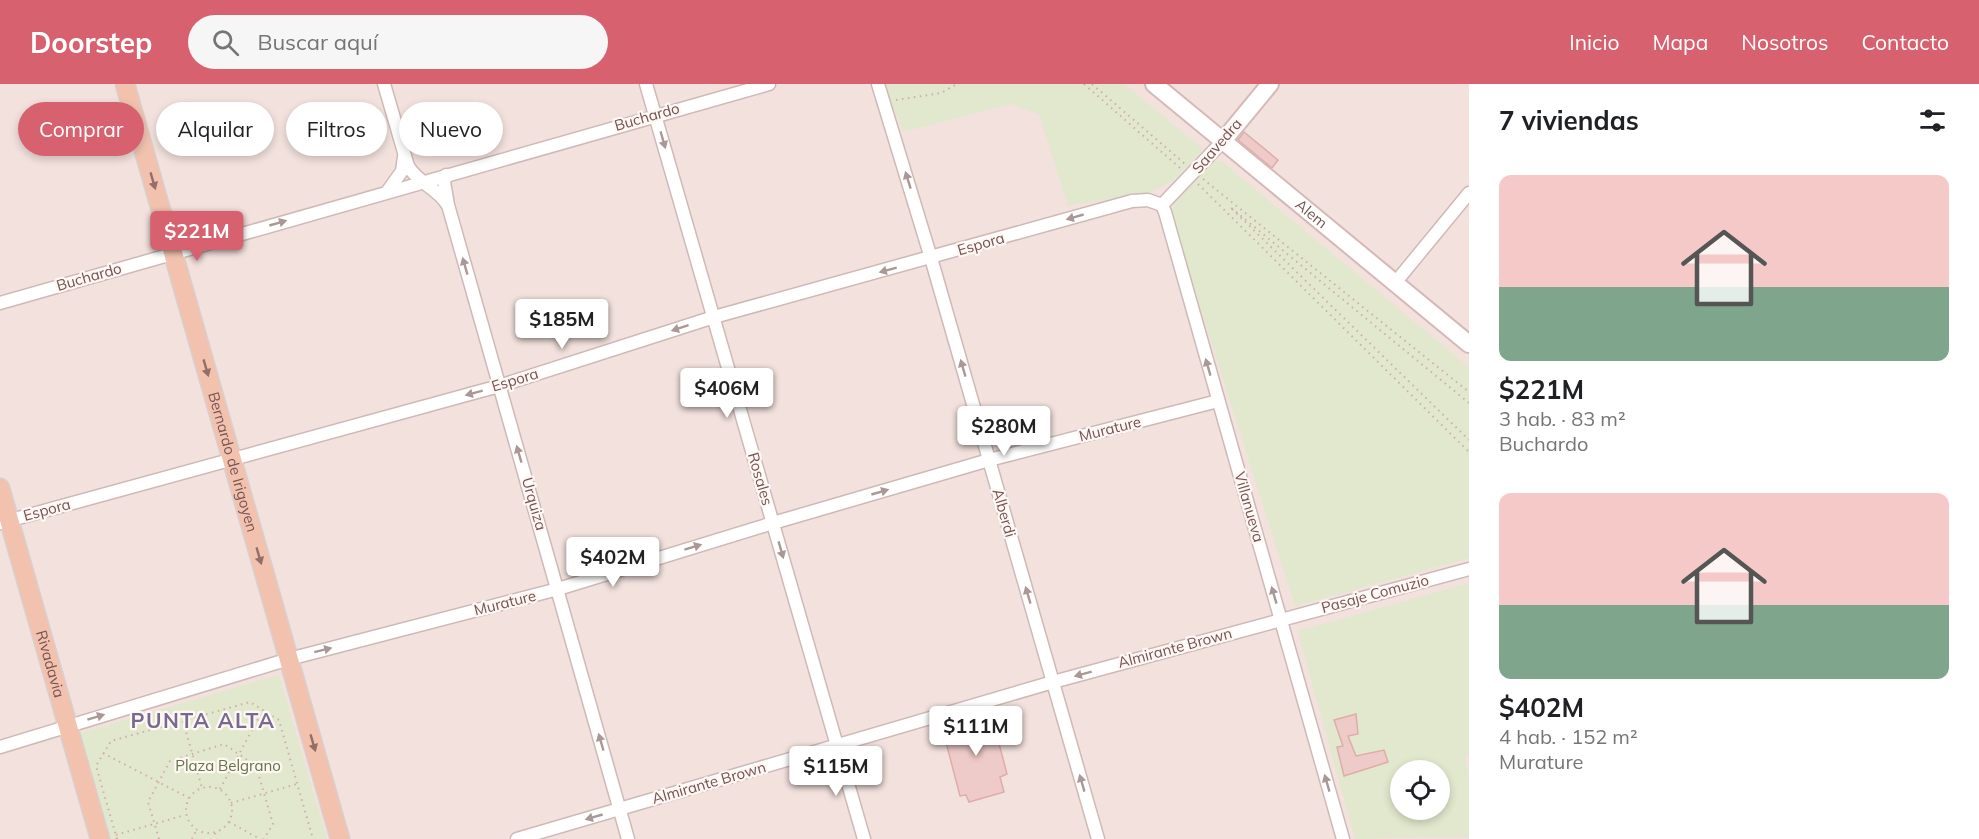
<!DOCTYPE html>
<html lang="es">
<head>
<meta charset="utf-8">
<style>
	:root { --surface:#fff; --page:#f6f6f6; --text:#202124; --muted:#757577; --accent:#d7616e }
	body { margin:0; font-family:Mulish,sans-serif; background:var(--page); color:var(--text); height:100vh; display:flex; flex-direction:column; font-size:22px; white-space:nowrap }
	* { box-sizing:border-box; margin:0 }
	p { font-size:20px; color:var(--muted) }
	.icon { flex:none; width:33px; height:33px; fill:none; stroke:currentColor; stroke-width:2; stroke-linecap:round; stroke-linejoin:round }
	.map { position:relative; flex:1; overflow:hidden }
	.details { display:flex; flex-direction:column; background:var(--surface); width:510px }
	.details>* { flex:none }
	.guide { position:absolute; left:18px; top:18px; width:570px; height:54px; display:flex; gap:12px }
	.tools { position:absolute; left:1390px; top:676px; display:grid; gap:12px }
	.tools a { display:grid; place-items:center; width:60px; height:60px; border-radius:50%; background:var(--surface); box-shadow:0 3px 9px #0003; font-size:30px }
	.price { position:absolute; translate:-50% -51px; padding:0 14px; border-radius:6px; background:#fff; color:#222; font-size:20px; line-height:39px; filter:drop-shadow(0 2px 3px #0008) }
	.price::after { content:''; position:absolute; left:50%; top:36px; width:18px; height:14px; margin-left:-9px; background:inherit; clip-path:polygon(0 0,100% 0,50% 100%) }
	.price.active { background:var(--accent); color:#fff }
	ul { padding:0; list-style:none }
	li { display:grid; align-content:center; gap:12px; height:318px; padding:0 30px }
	li span { display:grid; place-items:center; height:186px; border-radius:12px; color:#555 }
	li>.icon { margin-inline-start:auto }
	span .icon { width:108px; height:108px; fill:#fffc; stroke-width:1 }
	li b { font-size:26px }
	h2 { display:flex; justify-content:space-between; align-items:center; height:72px; padding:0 30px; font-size:26px }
	.pill { padding:0 21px; border-radius:27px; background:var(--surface); box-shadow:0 3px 9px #0003; font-size:21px; line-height:54px }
	.pill.active { background:var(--accent); color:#fff }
	header { display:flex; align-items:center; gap:36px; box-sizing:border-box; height:84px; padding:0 30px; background:var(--accent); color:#fff }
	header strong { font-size:28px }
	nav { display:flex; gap:33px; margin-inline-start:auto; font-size:21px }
	.search { width:420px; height:54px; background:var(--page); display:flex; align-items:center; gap:15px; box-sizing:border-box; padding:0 21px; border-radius:33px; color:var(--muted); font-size:22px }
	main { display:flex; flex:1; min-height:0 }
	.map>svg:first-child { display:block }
	.residential { fill:#f2e1dd; fill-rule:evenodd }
	.green { fill:#e1e8cd; fill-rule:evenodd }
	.building { fill:#eecac8; stroke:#dfacaa; stroke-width:1.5 }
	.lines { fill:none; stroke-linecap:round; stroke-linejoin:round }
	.minor-casing { stroke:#cfb9b6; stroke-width:15 }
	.secondary-casing { stroke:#d4b9b7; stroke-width:20 }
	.primary-casing { stroke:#d8cfcf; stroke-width:21 }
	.path { stroke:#d3adaa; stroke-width:2; stroke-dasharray:1.5 4.5; stroke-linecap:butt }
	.minor { stroke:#fff; stroke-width:12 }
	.secondary { stroke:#fff; stroke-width:16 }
	.primary { stroke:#f2c2ae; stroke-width:18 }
	.oneway { fill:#ac9797 }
	.oneway2 { fill:#946e69 }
	.labels { text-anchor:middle; stroke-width:4.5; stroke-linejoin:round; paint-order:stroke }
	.street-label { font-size:15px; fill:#755252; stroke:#fef7f4 }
	.park-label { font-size:15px; fill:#637447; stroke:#fef7f4 }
	.district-label { font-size:21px; font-weight:bold; letter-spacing:1.5px; fill:#776a90; stroke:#fef7f4 }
</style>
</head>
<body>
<header>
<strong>Doorstep</strong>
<div class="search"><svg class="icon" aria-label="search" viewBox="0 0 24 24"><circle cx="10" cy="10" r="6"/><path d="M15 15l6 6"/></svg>Buscar aquí</div>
<nav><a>Inicio</a><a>Mapa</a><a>Nosotros</a><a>Contacto</a></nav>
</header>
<main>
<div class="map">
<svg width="1469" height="755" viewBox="0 0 1469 755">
	<rect width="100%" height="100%" fill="#fbf1ee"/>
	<path class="residential" d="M0 0H1469V755H0ZM1401 687H1440V726H1401Z"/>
	<g class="green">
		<path d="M882 0H1124L1203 65 1177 94 1151 108 1068 122 1039 30 1010 20 904 48Z"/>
		<path d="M1214 77H1221L1469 283V474L1295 522 1171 131 1174 118Z"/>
		<path d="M1469 499V671L1464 673 1469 692V753L1355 755 1298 547ZM1401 687H1440V726H1401Z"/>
		<path d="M279 591 327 755H108L77 650Z"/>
	</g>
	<g class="building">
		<path d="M1244 48 1278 76 1272 84 1238 56Z"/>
		<path d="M991 629 1007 690 1000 693 1004 708 969 718 966 711 960 712 942 643Z"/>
		<path d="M1356 630 1358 650 1348 652 1356 672 1384 666 1388 678 1344 692 1337 663 1343 662 1334 636Z"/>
	</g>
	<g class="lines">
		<defs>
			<g id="minor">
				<path d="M384 0 408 82C418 99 437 104 447 120"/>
				<path d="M646 0 864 755"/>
				<path d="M878 0 931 174 1098 755"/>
				<path d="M446 91 444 98 448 121 628 755"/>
				<path d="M387 108 402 87 404 73"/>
				<path d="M1162 121 1223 57"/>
				<path d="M1395 199 1469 109"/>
				<path d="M0 219 769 0"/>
				<path d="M0 439 499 302 714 233 1132 117 1148 116 1162 121 1165 128 1343 755"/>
				<path d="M0 663 289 575 558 505 773 439 989 376 1218 317"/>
				<path d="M517 755 1053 598 1469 485"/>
			</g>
			<g id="secondary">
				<path id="s1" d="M1154 0 1469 260"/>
				<path d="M1223 57 1270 0"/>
			</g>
			<g id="primary">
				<path id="s2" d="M125 0 340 755"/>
				<path id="s3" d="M0 404 100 755"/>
			</g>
		</defs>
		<use href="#minor" class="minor-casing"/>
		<use href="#secondary" class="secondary-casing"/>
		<use href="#primary" class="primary-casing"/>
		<g class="path">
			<path d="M1084 0 1180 84"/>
			<path d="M1092 0 1185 80"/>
			<path d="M896 16 941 9 957 0"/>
			<path d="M1203 95 1469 308"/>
			<path d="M1198 100 1469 368"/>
			<path d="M1469 319 1230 123 1469 356"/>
			<path d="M183 637 202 704"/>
			<path d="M103 669 189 714"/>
			<circle cx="209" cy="726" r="23"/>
			<path d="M220 705 263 626"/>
			<path d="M231 719 297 700"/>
			<path d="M229 738 260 755"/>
			<path d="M215 749 217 755"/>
			<path d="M116 751 185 731"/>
			<path d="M117 755 96 682 111 657 250 618 279 636 313 755"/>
			<path d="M159 755 148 718 170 677 224 660 256 682 273 740 264 755"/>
			<path d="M192 755 196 747"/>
		</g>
		<use href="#minor" class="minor"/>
		<use href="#secondary" class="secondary"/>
		<use href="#primary" class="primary"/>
	</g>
	<defs><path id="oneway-solid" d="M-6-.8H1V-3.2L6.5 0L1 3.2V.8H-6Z" transform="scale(1.5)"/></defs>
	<g class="oneway">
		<use href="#oneway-solid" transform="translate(663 56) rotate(74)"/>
		<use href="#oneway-solid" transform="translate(908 96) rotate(-107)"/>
		<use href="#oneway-solid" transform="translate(1075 133) rotate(164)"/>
		<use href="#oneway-solid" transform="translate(278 139) rotate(-16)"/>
		<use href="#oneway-solid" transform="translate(465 182) rotate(-106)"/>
		<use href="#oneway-solid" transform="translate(888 186) rotate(165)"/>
		<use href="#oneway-solid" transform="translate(680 244) rotate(162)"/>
		<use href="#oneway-solid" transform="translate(1208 283) rotate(-106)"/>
		<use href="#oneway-solid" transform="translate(963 284) rotate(-106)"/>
		<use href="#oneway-solid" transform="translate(474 309) rotate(165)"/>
		<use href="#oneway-solid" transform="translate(519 370) rotate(-106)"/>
		<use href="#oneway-solid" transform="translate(880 408) rotate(-16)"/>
		<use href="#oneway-solid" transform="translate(693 463) rotate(-17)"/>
		<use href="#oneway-solid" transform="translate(781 466) rotate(74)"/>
		<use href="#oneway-solid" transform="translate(1028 511) rotate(-106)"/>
		<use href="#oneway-solid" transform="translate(1274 511) rotate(-106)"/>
		<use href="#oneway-solid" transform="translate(323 566) rotate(-14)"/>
		<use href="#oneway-solid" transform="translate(1083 590) rotate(165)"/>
		<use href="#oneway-solid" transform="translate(96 633) rotate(-17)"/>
		<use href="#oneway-solid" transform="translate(601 658) rotate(-106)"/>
		<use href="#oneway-solid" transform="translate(1082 699) rotate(-106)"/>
		<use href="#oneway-solid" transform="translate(1327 699) rotate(-106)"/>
		<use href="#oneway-solid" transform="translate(594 733) rotate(164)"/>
	</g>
	<g class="oneway2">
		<use href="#oneway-solid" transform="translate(153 97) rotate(74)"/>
		<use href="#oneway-solid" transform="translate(206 284) rotate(74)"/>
		<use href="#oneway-solid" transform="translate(259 472) rotate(74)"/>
		<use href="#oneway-solid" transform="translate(313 659) rotate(74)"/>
	</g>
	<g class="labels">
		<g class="street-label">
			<text transform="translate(647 33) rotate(-16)" y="5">Buchardo</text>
			<text transform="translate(1217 62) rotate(-49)" y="5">Saavedra</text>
			<text dy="5" stroke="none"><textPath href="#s1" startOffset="204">Alem</textPath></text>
			<text transform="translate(981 160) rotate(-16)" y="5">Espora</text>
			<text transform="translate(89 193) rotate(-16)" y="5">Buchardo</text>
			<text transform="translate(515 296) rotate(-17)" y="5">Espora</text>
			<text transform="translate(1110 345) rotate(-14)" y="5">Murature</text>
			<text dy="5" stroke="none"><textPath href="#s2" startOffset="393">Bernardo de Irigoyen</textPath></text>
			<text transform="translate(760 395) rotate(74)" y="5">Rosales</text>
			<text transform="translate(534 420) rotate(74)" y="5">Urquiza</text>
			<text transform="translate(1249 423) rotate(74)" y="5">Villanueva</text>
			<text transform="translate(47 426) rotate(-15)" y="5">Espora</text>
			<text transform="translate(1004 429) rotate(74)" y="5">Alberdi</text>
			<text transform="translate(1375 510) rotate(-15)" y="5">Pasaje Comuzio</text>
			<text transform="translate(505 519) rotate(-14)" y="5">Murature</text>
			<text transform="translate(1175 564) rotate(-15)" y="5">Almirante Brown</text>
			<text dy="5" stroke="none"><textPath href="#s3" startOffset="183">Rivadavia</textPath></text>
			<text transform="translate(709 699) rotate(-16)" y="5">Almirante Brown</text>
		</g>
		<g class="park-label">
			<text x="228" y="687">Plaza Belgrano</text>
		</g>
		<g class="district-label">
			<text x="203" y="644">PUNTA ALTA</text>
		</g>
	</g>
</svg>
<div class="tools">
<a><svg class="icon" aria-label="locate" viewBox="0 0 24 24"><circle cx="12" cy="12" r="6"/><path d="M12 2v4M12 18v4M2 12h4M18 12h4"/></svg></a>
</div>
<b class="price active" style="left:197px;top:178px">$221M</b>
<b class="price" style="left:562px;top:266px">$185M</b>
<b class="price" style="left:727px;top:335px">$406M</b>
<b class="price" style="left:1004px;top:373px">$280M</b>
<b class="price" style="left:613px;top:504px">$402M</b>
<b class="price" style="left:976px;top:673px">$111M</b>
<b class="price" style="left:836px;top:713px">$115M</b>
<div class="guide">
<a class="pill active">Comprar</a>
<a class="pill">Alquilar</a>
<a class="pill">Filtros</a>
<a class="pill">Nuevo</a>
</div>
</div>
<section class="details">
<h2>7 viviendas<svg class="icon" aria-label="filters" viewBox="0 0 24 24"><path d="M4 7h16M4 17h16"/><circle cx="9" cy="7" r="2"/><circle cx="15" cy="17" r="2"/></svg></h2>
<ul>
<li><span style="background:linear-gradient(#f6c9c9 60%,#7fa58c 0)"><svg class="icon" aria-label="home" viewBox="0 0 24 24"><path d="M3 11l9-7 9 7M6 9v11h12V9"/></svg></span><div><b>$221M</b><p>3 hab. · 83 m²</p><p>Buchardo</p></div></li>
<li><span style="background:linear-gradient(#f6c9c9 60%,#7fa58c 0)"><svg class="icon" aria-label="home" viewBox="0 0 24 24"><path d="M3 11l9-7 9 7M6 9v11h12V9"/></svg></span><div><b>$402M</b><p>4 hab. · 152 m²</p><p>Murature</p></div></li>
</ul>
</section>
</main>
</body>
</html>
